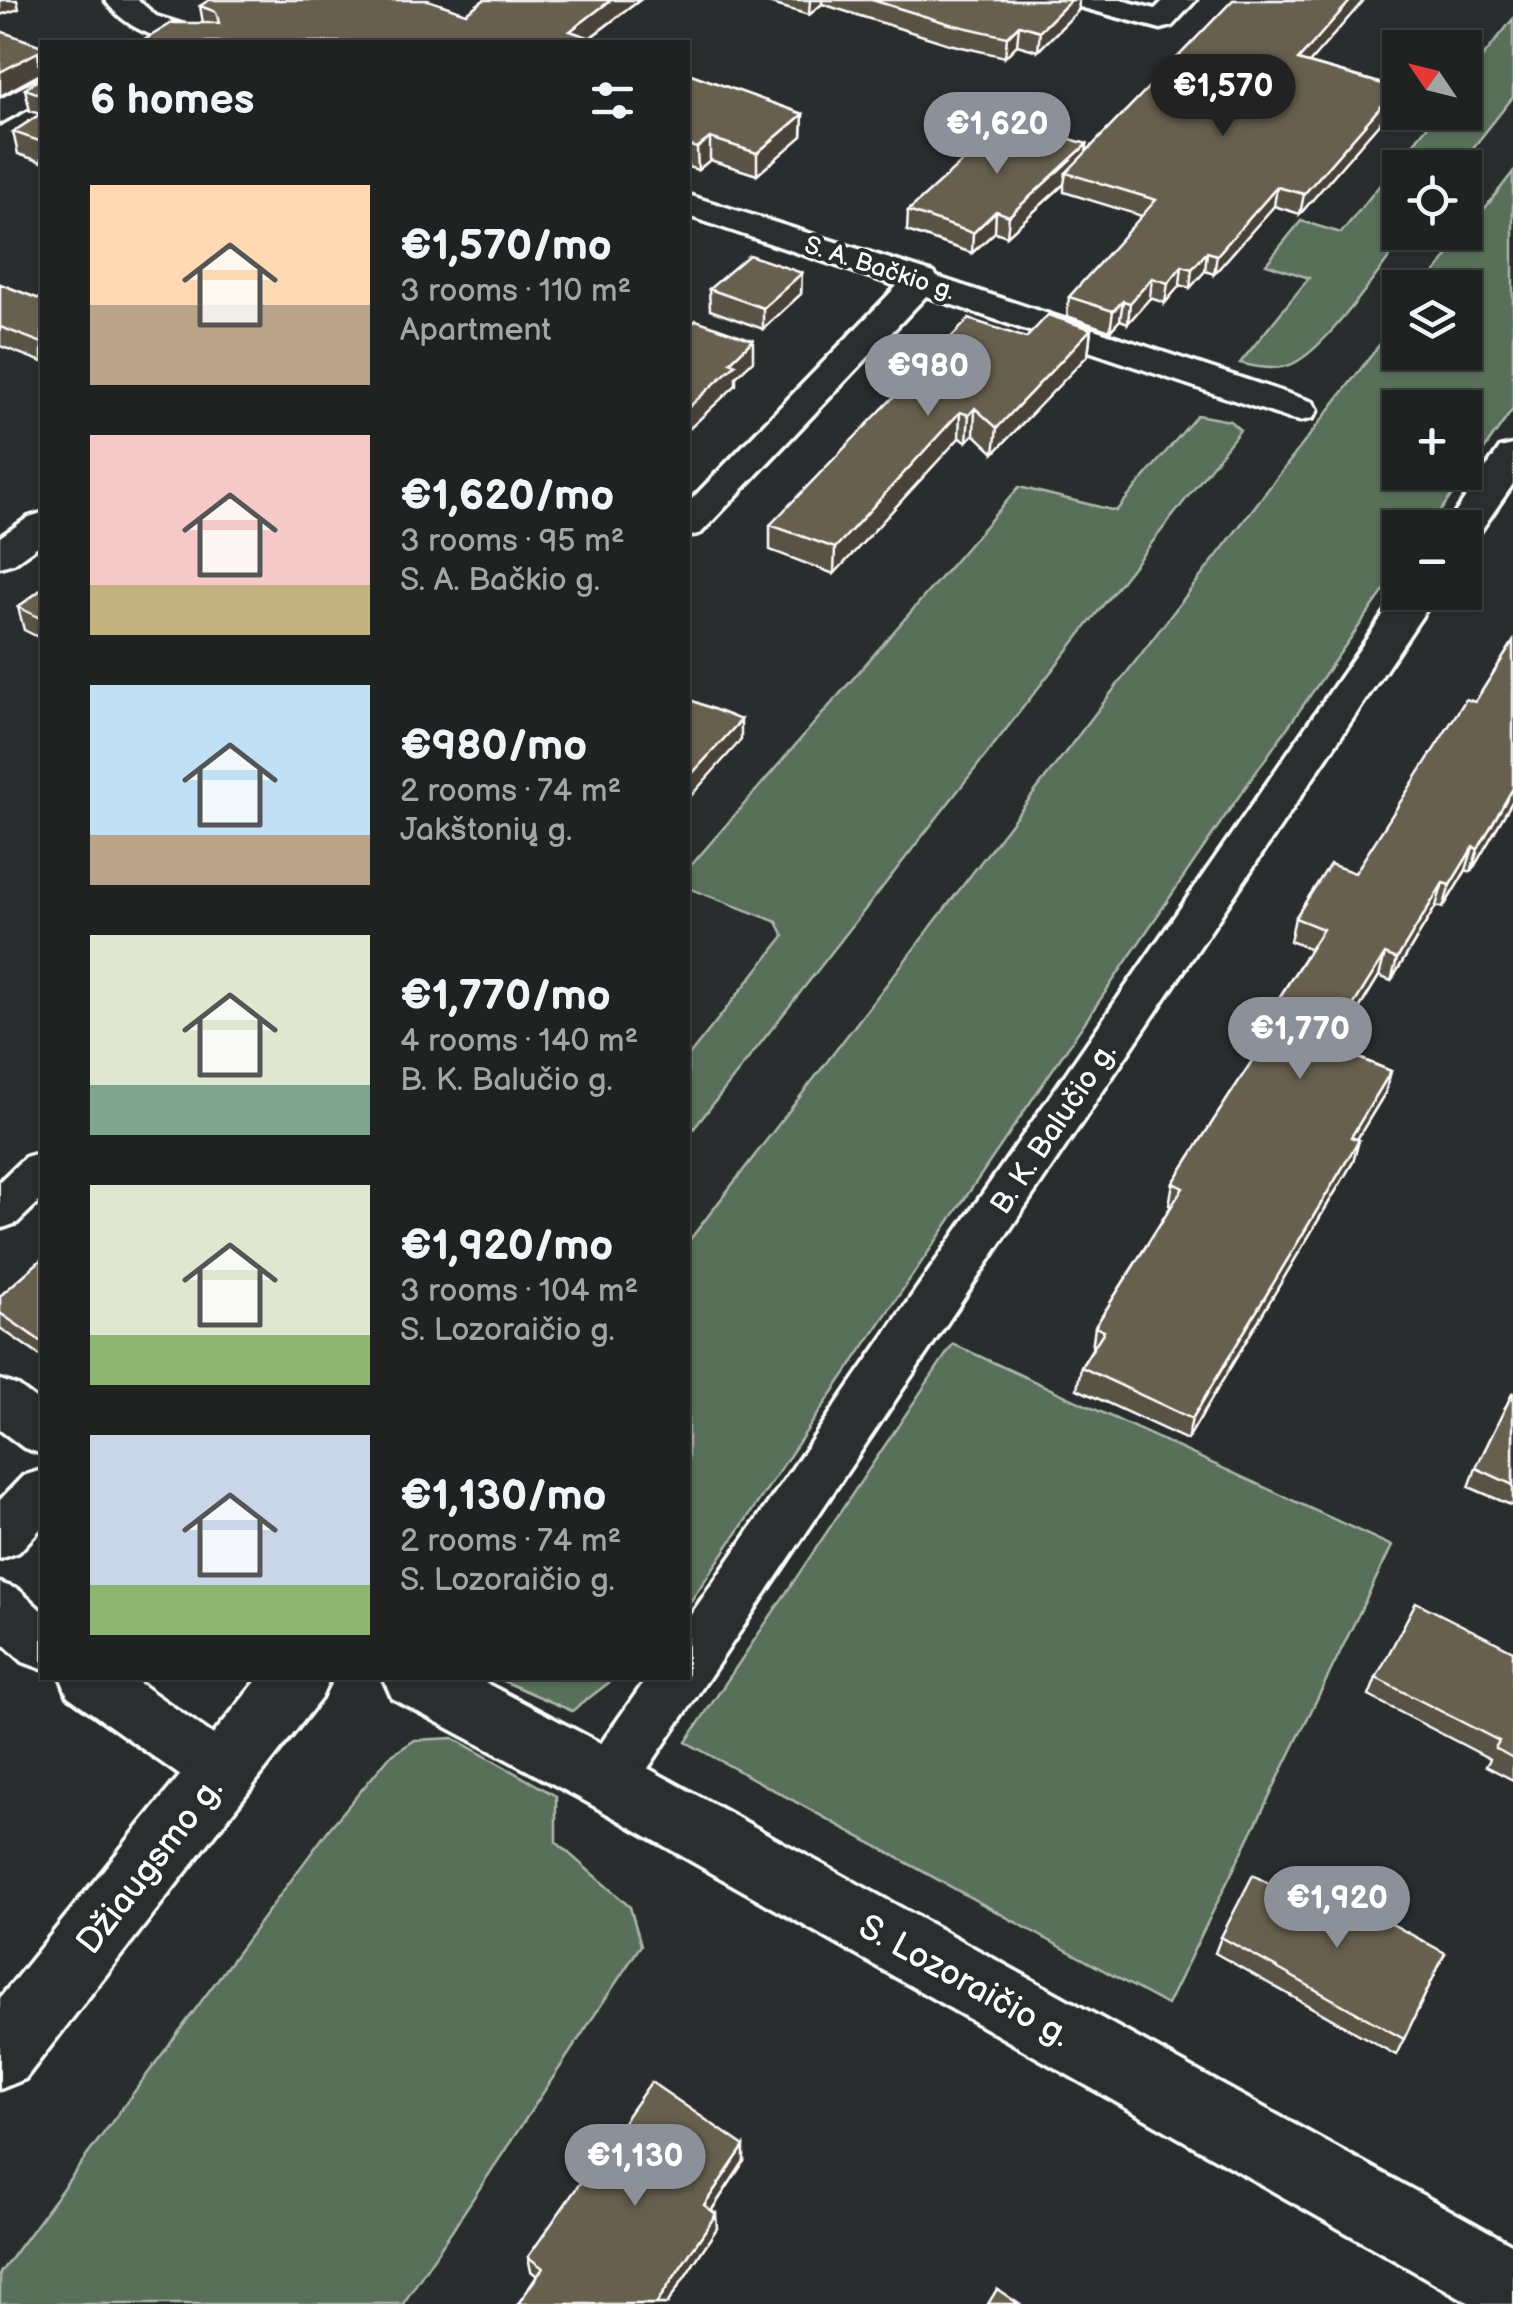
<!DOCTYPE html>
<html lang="en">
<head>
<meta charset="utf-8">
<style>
	:root { --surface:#202222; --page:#2d2f2f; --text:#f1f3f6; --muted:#a2a4a5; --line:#3d3f40; --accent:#8c9099 }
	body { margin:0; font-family:"Balsamiq Sans",sans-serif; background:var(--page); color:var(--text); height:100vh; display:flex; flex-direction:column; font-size:38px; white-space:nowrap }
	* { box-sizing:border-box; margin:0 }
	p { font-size:32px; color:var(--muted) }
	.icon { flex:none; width:55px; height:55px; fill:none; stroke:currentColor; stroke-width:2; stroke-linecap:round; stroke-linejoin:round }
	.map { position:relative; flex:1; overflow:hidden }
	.drawer { position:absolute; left:40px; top:40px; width:650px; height:1640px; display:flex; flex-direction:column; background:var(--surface); border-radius:0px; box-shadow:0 2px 8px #0004,0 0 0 2px var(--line) }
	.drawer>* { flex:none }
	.needle { width:65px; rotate:305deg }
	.fabs { position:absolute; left:1382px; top:30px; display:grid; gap:20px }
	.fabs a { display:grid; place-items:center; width:100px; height:100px; border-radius:0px; background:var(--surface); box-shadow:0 2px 8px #0004,0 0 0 2px var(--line); font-size:50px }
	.price { position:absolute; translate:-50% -85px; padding:0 22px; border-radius:35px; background:var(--accent); color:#fff; font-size:32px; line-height:65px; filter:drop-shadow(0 2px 5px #0008) }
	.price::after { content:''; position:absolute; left:50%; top:60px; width:30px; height:22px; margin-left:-15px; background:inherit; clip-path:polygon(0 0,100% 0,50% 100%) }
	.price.on { background:#222; color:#fff }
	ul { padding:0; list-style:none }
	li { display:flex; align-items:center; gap:30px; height:250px; padding:0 50px }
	li span { display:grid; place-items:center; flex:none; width:280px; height:200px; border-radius:0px; color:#555 }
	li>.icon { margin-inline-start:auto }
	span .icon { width:120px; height:120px; fill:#fffc; stroke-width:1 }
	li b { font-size:42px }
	h2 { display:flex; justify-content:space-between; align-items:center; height:120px; padding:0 50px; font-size:42px }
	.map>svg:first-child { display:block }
	.green { fill:#596f5a; stroke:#acb7ac; stroke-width:2.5; fill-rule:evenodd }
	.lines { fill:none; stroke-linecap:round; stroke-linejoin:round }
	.minor-casing { stroke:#fff; stroke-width:7 }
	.tertiary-casing { stroke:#fff; stroke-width:7 }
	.minor { fill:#2a2d2e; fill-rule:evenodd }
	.tertiary { fill:#2a2d2e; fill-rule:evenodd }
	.wall { fill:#595345; stroke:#fff; stroke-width:2.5 }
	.shaded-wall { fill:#494338; stroke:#fff; stroke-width:2.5 }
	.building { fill:#686050; stroke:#fff; stroke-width:2.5 }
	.labels { text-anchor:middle; stroke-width:8; stroke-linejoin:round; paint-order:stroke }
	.far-street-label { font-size:25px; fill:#fff; stroke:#2a2d2e }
	.street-label { font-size:30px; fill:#fff; stroke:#2a2d2e }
	.near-street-label { font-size:35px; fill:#fff; stroke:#2a2d2e }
</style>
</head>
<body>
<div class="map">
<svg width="1513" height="2304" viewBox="0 0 1513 2304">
	<rect width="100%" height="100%" fill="#2a2d2e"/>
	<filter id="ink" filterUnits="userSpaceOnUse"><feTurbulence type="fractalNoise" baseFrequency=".01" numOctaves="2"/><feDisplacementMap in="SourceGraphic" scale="20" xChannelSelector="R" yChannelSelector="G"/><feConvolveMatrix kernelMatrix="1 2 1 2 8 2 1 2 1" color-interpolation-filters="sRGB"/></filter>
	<g filter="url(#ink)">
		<g class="green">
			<path d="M1513 19V97L1458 167 1400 168V232L1408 233C1383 264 1323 356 1287 366 1270 370 1256 367 1240 363L1309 278 1266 264 1301 221 1341 233 1438 113 1465 112V79Z"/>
			<path d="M1513 172V409L1429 527 1400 528V568L1230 809 688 1605V1242L1400 318V352H1465V288L1424 287ZM1400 408H1465V472H1400Z"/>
			<path d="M1197 415 1230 421 1240 430 688 1136V1057L784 936 777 922 688 888V869L1019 487 1116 511Z"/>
			<path d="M953 1344 1392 1546 1167 2005 686 1742Z"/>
			<path d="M496 1678H615L572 1711Z"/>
			<path d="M453 1738 556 1796V1842L630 1907 641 1945 403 2304H0V2273L329 1829 389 1757 415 1740Z"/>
		</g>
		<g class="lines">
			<defs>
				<g id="minor">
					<path d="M105 0H138L156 16 216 35 220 42C178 45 132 38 105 0Z"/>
					<path d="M1072 0H1121L1155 9 1164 0H1196L1172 26 1161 29 1076 6Z"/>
					<path d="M42 77V100L0 123V99Z"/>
					<path d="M688 195 934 273 937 277 1313 402 1318 410 1313 418 1300 421 1287 418 926 296 701 533 688 537V503L897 286 688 216Z"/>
					<path d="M1513 445V484L1477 536 1465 539V528H1445L1500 448Z"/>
					<path d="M42 513V543L14 563 0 567V537L29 517Z"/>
					<path d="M1400 591 1438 592 628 1798 608 1806 588 1798 580 1780 588 1762 647 1678H688V1619Z"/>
					<path d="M42 1152V1199L17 1223 0 1229V1181L25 1157Z"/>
					<path d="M0 1380 18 1386 42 1404V1454L24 1448 0 1430Z"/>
					<path d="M42 1470V1527L19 1552 0 1559V1500L23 1476Z"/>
					<path d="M0 1583 19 1590 42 1611V1669L23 1662 0 1641Z"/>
					<path d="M61 1678H132L242 1755 250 1773 242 1791 222 1799 202 1791 68 1696Z"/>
				</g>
				<g id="tertiary">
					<path d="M259 1678H330L321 1698 25 2079 0 2089V1998Z"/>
					<path d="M383 1678H476L631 1759 1513 2245V2304H1472L585 1801 392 1698Z"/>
				</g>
			</defs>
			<use href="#minor" class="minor-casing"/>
			<use href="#tertiary" class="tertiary-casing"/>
			<use href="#minor" class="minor"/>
			<use href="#tertiary" class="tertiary"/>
		</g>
		<g class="wall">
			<path d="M484 0H640L590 38 203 23 200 6 466 13Z"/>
			<path d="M758 0H1079L1078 11 1038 51 1017 45 1005 57 949 44 822 4 809 15Z"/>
			<path d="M1233 0H1364L1309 63 1397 88 1393 107 1300 214 1274 206 1214 274 1205 271 1190 288 1180 285 1165 303 1150 298 1128 323 1120 320 1110 331 1067 316 1069 297 1142 216 1064 192V184L1007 236 995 232 972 253 907 231 908 211 1004 135 1087 144V151Z"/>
			<path d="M42 46V162L18 154 13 132 40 114 30 111 25 89 41 78Z"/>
			<path d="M688 73 803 114 802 136 757 175 710 160 698 170 688 167Z"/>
			<path d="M802 273 801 294 763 329 710 310 709 289Z"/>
			<path d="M0 284 42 300V362L0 346Z"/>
			<path d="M1091 329 1088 355 994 453 974 434 967 441 959 438 834 574 770 550V525L1026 338Z"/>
			<path d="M42 589V639L24 630 18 607Z"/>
			<path d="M1513 642V800L1471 872 1466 870 1443 908 1436 906 1391 981 1379 976 1335 1048 1391 1071 1385 1093 1357 1139 1359 1140 1353 1162 1187 1440 1077 1389 1081 1367 1092 1349 1095 1327 1171 1206 1169 1205 1173 1183 1263 1044 1260 1043 1265 1020 1310 949 1290 941 1295 918 1355 873 1475 702Z"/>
			<path d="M42 1259V1357L0 1328V1296Z"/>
			<path d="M1513 1392V1506L1469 1487 1476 1468Z"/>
			<path d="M1513 1651V1780L1486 1766 1490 1759 1369 1696 1376 1678Z"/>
			<path d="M1302 1902 1445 1953 1396 2055 1215 1953 1221 1937Z"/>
			<path d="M744 2161 712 2210 717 2228 667 2304H518L537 2276 531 2271 528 2257Z"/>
		</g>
		<g class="shaded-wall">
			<path d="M0 0H17L19 9 0 15Z"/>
			<path d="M611 0H640L584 42 570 31Z"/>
			<path d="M810 0H822V4L809 15Z"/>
			<path d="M1071 0H1079L1078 11 1038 51 1040 31Z"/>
			<path d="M1351 0H1364L1295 79 1298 60Z"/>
			<path d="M1019 25 1017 45 1005 57 1007 37Z"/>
			<path d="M38 52 42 73 0 96V72Z"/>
			<path d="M1397 88 1393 107 1300 214 1304 194Z"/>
			<path d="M803 114 802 136 757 175V153Z"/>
			<path d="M710 138V160L698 170 697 148Z"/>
			<path d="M1087 144 1085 165 1066 173 1064 184 1007 236 1009 216Z"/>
			<path d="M1277 187 1274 206 1214 274 1217 255Z"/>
			<path d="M996 211 995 232 972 253 973 233Z"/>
			<path d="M1207 252 1205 271 1190 288 1192 269Z"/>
			<path d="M1182 266 1180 285 1165 303 1168 283Z"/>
			<path d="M802 273 801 294 763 329V308Z"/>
			<path d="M1152 278 1150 298 1128 323 1130 303Z"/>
			<path d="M1123 301 1120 320 1110 331 1113 311Z"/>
			<path d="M1091 329 1088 355 994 453 997 428Z"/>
			<path d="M753 340V361L736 377V385L688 430V408L730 362Z"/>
			<path d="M975 408 974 434 967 441 969 415Z"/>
			<path d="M960 412 959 438 834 574 835 548Z"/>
			<path d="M741 720V740L688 799V778Z"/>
			<path d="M1513 788V800L1471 872 1478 849Z"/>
			<path d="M1473 847 1466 870 1443 908 1450 885Z"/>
			<path d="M1443 883 1436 906 1391 981 1397 959Z"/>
			<path d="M1385 954 1379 976 1323 1068 1328 1046Z"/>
			<path d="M1391 1071 1385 1093 1345 1159 1351 1137Z"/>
			<path d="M1359 1140 1353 1162 1187 1440 1192 1419Z"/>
			<path d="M744 2146V2161L705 2220 704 2205Z"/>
			<path d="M716 2214 717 2228 667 2304H656Z"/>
		</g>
		<g class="building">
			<path d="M209 0H428L466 13 484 0H611L570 31 603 42H141L172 23H219L216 12 200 6Z"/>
			<path d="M872 0H1071L1040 31 1019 25 1007 37 950 24Z"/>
			<path d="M1233 0H1351L1298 60 1397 88 1304 194 1277 187 1217 255 1207 252 1192 269 1182 266 1168 283 1152 278 1130 303 1123 301 1113 311 1069 297 1156 200 1066 173Z"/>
			<path d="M0 31 42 46V95L25 89 41 78 38 52 0 72Z"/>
			<path d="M688 73 803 114 757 153 710 138 697 148 688 145Z"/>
			<path d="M42 113V142L13 132Z"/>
			<path d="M1018 123 1087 144 1009 216 996 211 973 233 908 211 995 132 1004 135Z"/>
			<path d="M749 255 802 273 763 308 709 289Z"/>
			<path d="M0 284 42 300V343L0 327Z"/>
			<path d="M1048 315 1091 329 997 428 975 408 969 415 960 412 835 548 770 525 969 319 1026 338Z"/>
			<path d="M696 320 753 340 730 362 736 364 688 408V328Z"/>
			<path d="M42 589V619L18 607Z"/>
			<path d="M1513 642V788L1478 849 1473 847 1450 885 1443 883 1397 959 1385 954 1328 1046 1391 1071 1351 1137 1359 1140 1192 1419 1081 1367 1104 1331 1095 1327 1183 1188 1173 1183 1276 1024 1265 1020 1323 929 1295 918 1330 864 1355 873 1466 699 1475 702Z"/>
			<path d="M688 699 741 720 688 778Z"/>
			<path d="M42 1259V1342L0 1313V1296Z"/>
			<path d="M1513 1392V1485L1476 1468Z"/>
			<path d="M1416 1602 1513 1651V1758L1495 1748 1499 1741 1376 1678Z"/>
			<path d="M1253 1875 1302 1902 1313 1881 1445 1953 1404 2039 1221 1937Z"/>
			<path d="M651 2082 744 2146 704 2205 716 2214 656 2304H518L543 2268 528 2257Z"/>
			<path d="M997 2289 1019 2304H988Z"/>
		</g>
	</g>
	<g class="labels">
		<g class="far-street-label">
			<text transform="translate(880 267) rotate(18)" y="9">S. A. Bačkio g.</text>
		</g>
		<g class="street-label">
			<text transform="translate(1053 1128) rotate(-56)" y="10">B. K. Balučio g.</text>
		</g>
		<g class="near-street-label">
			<text transform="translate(149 1865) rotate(-52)" y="12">Džiaugsmo g.</text>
			<text transform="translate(965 1980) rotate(29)" y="12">S. Lozoraičio g.</text>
		</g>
	</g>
</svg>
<div class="fabs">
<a><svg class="needle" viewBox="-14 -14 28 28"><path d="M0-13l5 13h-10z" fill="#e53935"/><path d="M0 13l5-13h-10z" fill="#a2a4a5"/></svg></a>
<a><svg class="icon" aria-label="locate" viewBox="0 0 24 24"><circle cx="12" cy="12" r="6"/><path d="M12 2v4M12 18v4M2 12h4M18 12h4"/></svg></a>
<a><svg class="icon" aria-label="layers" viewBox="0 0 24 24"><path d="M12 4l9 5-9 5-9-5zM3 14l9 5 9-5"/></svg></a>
<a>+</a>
<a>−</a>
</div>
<b class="price on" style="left:1223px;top:139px">€1,570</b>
<b class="price" style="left:997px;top:177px">€1,620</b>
<b class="price" style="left:928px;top:419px">€980</b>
<b class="price" style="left:1300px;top:1082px">€1,770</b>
<b class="price" style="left:1337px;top:1951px">€1,920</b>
<b class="price" style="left:635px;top:2209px">€1,130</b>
<section class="drawer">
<h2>6 homes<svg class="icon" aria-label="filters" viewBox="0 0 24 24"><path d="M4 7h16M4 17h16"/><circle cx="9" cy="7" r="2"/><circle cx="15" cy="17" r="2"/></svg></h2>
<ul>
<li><span style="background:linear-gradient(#ffd9b3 60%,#b9a48a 0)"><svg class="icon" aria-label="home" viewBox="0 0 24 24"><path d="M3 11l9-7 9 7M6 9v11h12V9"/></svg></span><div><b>€1,570/mo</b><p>3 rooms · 110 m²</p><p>Apartment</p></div></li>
<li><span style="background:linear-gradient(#f6c9c9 75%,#c2b280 0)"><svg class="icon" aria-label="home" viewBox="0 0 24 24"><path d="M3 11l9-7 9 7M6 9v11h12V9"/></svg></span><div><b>€1,620/mo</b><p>3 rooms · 95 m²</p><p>S. A. Bačkio g.</p></div></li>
<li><span style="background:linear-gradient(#bfe0f5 75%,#b9a48a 0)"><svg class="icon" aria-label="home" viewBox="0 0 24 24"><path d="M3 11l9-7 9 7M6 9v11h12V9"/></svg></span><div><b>€980/mo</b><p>2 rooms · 74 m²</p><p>Jakštonių g.</p></div></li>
<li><span style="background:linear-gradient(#dfe7d0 75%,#7fa58c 0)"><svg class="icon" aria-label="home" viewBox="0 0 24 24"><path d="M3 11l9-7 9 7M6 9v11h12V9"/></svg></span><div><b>€1,770/mo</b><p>4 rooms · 140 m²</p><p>B. K. Balučio g.</p></div></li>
<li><span style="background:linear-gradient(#dfe7d0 75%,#8fb573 0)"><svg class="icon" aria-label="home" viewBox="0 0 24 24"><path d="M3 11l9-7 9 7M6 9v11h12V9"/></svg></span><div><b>€1,920/mo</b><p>3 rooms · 104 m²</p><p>S. Lozoraičio g.</p></div></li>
<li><span style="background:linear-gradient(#c9d6e8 75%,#8fb573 0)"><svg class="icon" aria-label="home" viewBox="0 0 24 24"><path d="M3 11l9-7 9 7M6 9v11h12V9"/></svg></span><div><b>€1,130/mo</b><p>2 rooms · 74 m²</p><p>S. Lozoraičio g.</p></div></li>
</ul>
</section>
</div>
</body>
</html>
